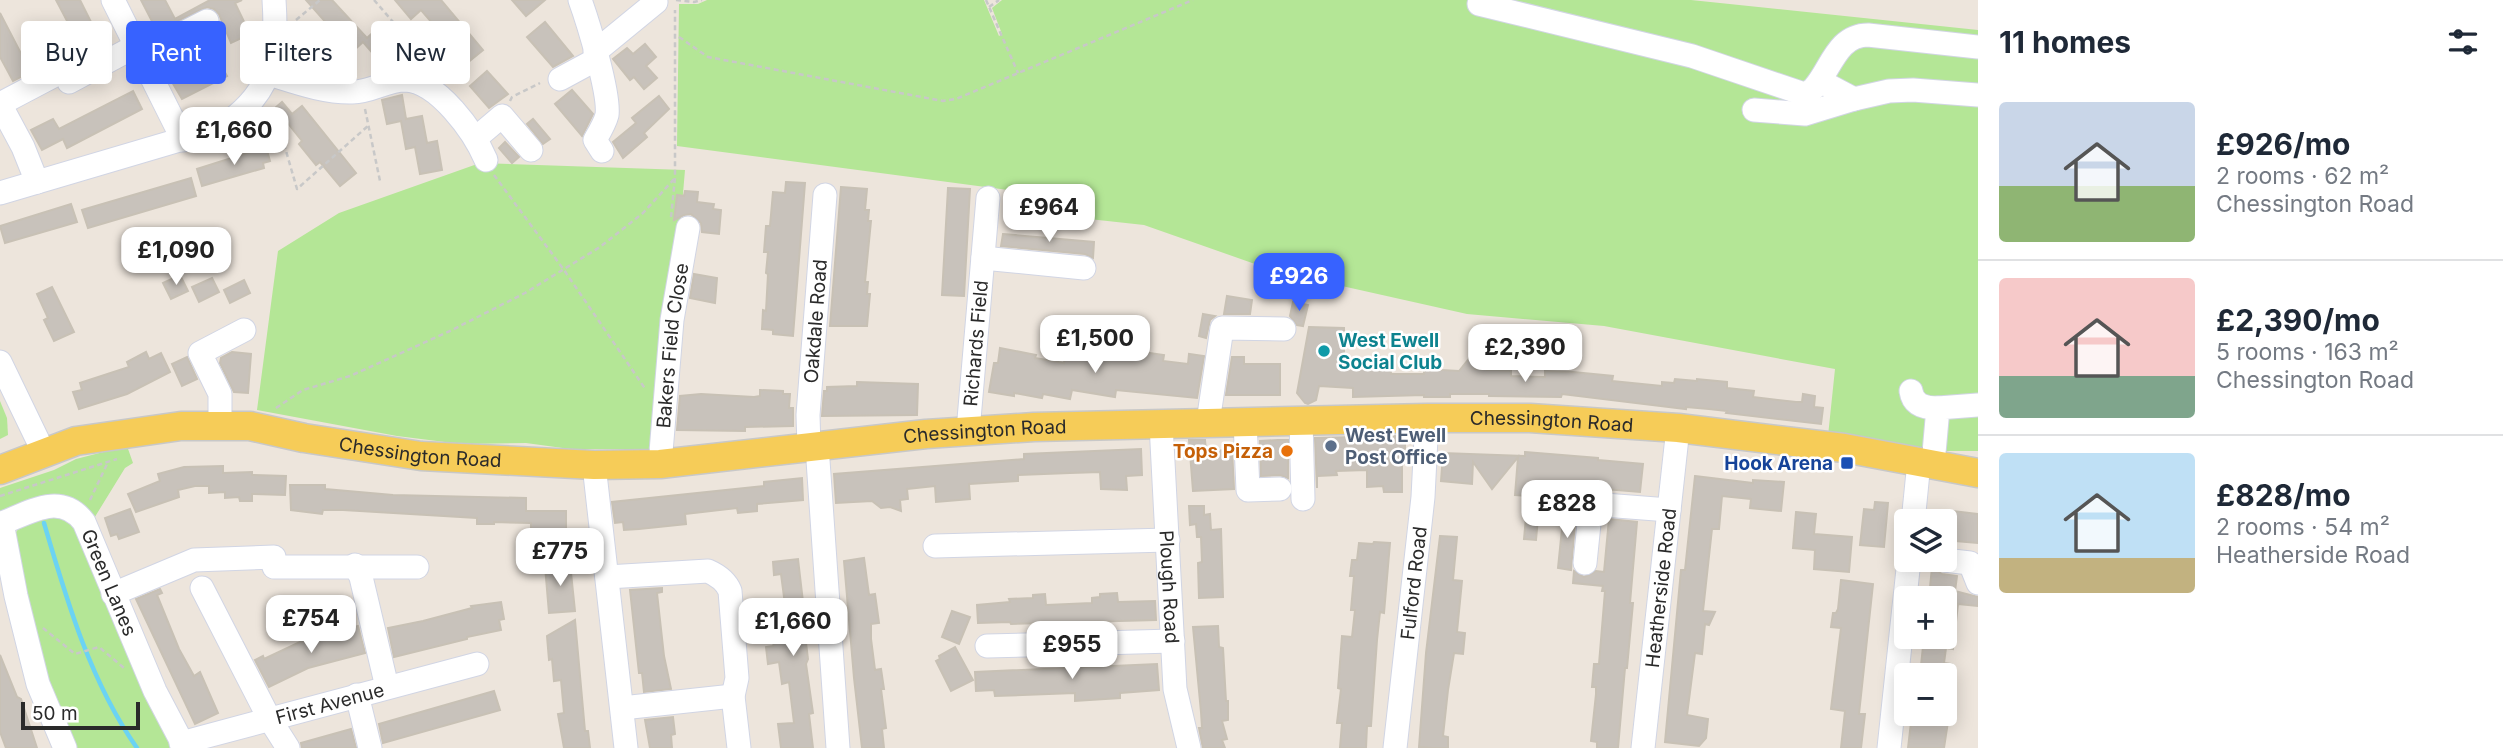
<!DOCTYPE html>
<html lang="en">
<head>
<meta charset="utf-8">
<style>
	:root { --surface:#fff; --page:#f6f6f7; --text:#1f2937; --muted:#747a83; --line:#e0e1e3; --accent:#3762ff }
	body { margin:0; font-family:Inter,sans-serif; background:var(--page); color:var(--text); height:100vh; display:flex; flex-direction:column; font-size:26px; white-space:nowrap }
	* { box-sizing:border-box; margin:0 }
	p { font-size:23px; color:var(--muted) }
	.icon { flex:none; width:38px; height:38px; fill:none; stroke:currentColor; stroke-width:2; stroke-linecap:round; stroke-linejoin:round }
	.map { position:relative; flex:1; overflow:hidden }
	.sheet { display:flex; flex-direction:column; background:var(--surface); width:525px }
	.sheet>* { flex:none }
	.guide { position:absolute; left:21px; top:21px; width:665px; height:63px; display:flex; gap:14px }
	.fabs { position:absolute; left:1894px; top:509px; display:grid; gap:14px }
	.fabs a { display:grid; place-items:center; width:63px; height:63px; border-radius:7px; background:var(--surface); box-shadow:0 4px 18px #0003; font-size:35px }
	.scale { position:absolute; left:21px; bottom:18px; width:119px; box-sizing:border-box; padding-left:7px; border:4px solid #2a2a2a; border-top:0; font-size:19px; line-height:24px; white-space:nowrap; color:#2a2a2a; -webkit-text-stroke:5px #fff; paint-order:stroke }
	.price { position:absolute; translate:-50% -60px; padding:0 16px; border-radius:14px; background:#fff; color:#222; font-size:23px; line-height:46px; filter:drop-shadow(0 2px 4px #0008) }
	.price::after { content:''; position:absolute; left:50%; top:42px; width:21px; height:16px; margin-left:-10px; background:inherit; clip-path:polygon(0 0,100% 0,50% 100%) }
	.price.current { background:var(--accent); color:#fff }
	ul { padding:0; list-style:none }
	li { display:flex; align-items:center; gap:21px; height:175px; padding:0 21px }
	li+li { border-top:2px solid var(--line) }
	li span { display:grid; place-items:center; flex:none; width:196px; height:140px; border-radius:7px; color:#555 }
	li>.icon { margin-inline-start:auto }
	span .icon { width:84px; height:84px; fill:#fffc; stroke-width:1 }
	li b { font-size:30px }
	h2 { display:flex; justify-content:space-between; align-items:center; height:84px; padding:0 21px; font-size:30px }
	.pill { padding:0 24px; border-radius:7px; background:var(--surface); box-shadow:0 4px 18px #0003; font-size:24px; line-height:63px }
	.pill.current { background:var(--accent); color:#fff }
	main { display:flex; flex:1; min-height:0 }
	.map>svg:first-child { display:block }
	.green { fill:#b4e696 }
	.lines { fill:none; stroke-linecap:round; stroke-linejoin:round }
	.stream { stroke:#6bd3f3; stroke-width:4.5 }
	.building { fill:#c8c2bb; stroke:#c8c1b5; stroke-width:2 }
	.minor-casing { stroke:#d1d5e4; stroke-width:25 }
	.major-casing { stroke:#c8c8c8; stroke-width:31 }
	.path { stroke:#c8c8c8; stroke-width:2.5; stroke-dasharray:5 3.5; stroke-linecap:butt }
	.minor { stroke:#fff; stroke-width:23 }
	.major { stroke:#f6cc58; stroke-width:28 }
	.culture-dot { fill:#0f9aa8; stroke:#fff; stroke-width:2.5 }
	.service-dot { fill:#5c6f8a; stroke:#fff; stroke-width:2.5 }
	.food-dot { fill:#e8710a; stroke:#fff; stroke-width:2.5 }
	.transit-dot { fill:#1a4fb4; stroke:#fff; stroke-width:2.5 }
	.labels { text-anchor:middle; stroke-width:5; stroke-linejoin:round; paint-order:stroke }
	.street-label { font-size:19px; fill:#2a2a2a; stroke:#fff }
	.culture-label { font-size:19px; font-weight:bold; fill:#0d838f; stroke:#fff; text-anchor:start }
	.service-label { font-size:19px; font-weight:bold; fill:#4e5e75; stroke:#fff; text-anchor:start }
	.food-label { font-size:19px; font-weight:bold; fill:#c56008; stroke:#fff; text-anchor:end }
	.transit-label { font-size:19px; font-weight:bold; fill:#164399; stroke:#fff; text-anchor:end }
</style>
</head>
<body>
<main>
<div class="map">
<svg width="1978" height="748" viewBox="0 0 1978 748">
	<rect width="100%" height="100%" fill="#ede5dc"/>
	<g class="green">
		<path d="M707 0H984L999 36 1002 34 992 8 1002 0H1691L1978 30V451H1933L1828 436 1835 369 1604 326 1467 314 1275 271 1144 225 1006 210 1008 190 677 146 679 4H698Z"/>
		<path d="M480 163 685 170 661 449H570L526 443 461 444 397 436 257 410 278 251 339 213Z"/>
		<path d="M0 401 7 418 8 435 0 439Z"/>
		<path d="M127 446 133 463 125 468 93 520 84 507 0 515V488L54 470 76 459Z"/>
		<path d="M60 515 74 520 176 748H72L40 663 14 537C20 518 43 519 60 515Z"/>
	</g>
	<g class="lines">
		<path class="stream" d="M44 523C67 601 90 681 137 748"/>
	</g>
	<g class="building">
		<path d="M56 0H80L103 46 85 55Z"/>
		<path d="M141 0H165L175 19 210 0H242L235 3 250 34 231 43 219 14 214 9 207 7 157 31Z"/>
		<path d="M306 0H332L367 38 378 28 398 50 383 65 363 42 352 52Z"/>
		<path d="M395 0H441L483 50 467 63 421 10 411 19Z"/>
		<path d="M512 0H545L526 16Z"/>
		<path d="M0 13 29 69 46 60 48 63 13 81 0 57Z"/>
		<path d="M545 22 573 56 553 67 527 37Z"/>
		<path d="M645 44 656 57 646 66 657 78 644 89 634 77 630 80 613 59 627 48 633 54Z"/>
		<path d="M217 58 227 76 182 99 172 82Z"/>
		<path d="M487 71 508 94 489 108 470 86Z"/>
		<path d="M572 90 593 114 582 136 555 104Z"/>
		<path d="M133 91 142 109 67 148 63 139 42 150 31 130 53 119 59 129Z"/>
		<path d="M402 95 406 119 422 116 427 143 437 141 442 170 420 174 415 147 406 149 401 121 387 124 382 100Z"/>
		<path d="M659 96 669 109 644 133 647 137 623 158 613 142 636 123 632 118Z"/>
		<path d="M282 102 292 114 302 106 356 173 340 186 320 162 316 165 299 144 302 141 286 121 278 128 267 115Z"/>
		<path d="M533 119 550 139 543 144 527 124Z"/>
		<path d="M505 142 519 157 512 163 499 148Z"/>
		<path d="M266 147 270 161 263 163 264 168 202 186 197 169Z"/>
		<path d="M191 178 196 196 88 228 82 210Z"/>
		<path d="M786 182 805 183 793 336 773 334V330L762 329 763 310 766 311 768 274 766 273 768 252H764L766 226H770L773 192 785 193Z"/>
		<path d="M841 187 867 189 865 210H869L868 221H871L865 282H868L867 294H870L867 326H830Z"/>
		<path d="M948 188 970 189 964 296 942 295Z"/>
		<path d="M685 191 698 192 697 202 714 204 713 209 721 210 719 234 702 232 701 223 691 214 684 215 674 220 677 195 684 196Z"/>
		<path d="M71 204 77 222 5 243 0 226Z"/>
		<path d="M1003 234 1094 242 1093 258 1085 254 1001 246Z"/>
		<path d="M694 274 717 278 715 303 690 298Z"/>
		<path d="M180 275 188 291 171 299 163 283Z"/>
		<path d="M212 278 219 292 199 302 192 287Z"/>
		<path d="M244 280 250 293 230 303 224 290Z"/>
		<path d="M52 287 74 332 54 341 44 320 48 318 37 294Z"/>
		<path d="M1227 296 1252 300 1250 314H1224Z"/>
		<path d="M1293 302 1308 305 1303 326 1297 325 1290 316Z"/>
		<path d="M1203 314 1215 316 1210 320 1206 338 1199 336Z"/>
		<path d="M1309 327 1344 328V362L1390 360 1391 374H1424V369L1459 371 1475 351V369L1511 371V376L1545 377V371L1573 372 1613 376 1612 381 1662 386V382L1674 383 1675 379 1697 381V379L1727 382V388L1754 391 1753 397 1796 402H1802L1803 394 1815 396 1814 407 1823 408 1821 424 1726 413 1727 411 1709 409 1686 407V409L1562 394 1561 397 1489 396V394H1450V397H1424V395L1353 397V388L1319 386 1316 400 1308 404 1305 403 1297 393Z"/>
		<path d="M1000 348 1036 355 1035 358 1064 363 1066 353 1128 359 1130 350 1164 355 1163 361 1188 364 1189 354 1204 356 1197 398 1116 390 1115 397 1072 390 1070 399 1043 394 1042 398 1014 393V396L989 392 994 363H998Z"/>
		<path d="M146 352 149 359 161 353 170 372 127 394 79 409 73 392 82 390 80 383 129 367 127 362Z"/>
		<path d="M232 352 251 354 248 393 234 392 220 363 221 358Z"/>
		<path d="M187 357 197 379 182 386 172 364Z"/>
		<path d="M1232 357H1244V364H1280V395H1226Z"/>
		<path d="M857 382 918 384 917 415 822 416 824 391H827V387L857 386Z"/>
		<path d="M760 390 783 391V394H790L789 408H793V426L745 427V431L677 430 680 396 701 394 754 397 760 396Z"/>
		<path d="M1401 436 1405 440V453L1402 457V492H1384L1383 486 1367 487V470L1336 471 1337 475 1317 476V488L1315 438Z"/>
		<path d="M1189 440H1205L1206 451 1232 450 1234 489 1193 491Z"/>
		<path d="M1278 440H1288V478L1280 475 1261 476 1260 441Z"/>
		<path d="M1141 449 1142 475 1126 476 1127 490 1101 489 1100 472 1070 473 1018 475V481L969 484 970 499 936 502 935 486 907 489 908 499 900 500 901 511 890 507 881 508 872 501 836 503 834 474 1024 459V454Z"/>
		<path d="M1525 452 1598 458V460L1643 464 1640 492 1532 483 1531 496 1515 495 1518 457 1492 489 1473 462 1472 484 1441 481 1443 453 1525 456Z"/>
		<path d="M223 466V473L252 472V475L286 476 285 495 252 494V501H240L239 497 225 498V492L209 493V486H195L178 490 179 497 136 512 128 494 160 481 158 474 184 467Z"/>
		<path d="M1695 476 1753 483V480L1784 482 1781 511 1750 508 1751 499 1722 496 1719 529H1712L1703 611 1715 612 1709 625 1705 624 1702 654 1695 653 1687 715 1708 719 1706 738 1699 746 1665 742 1681 570H1685Z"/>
		<path d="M802 478 803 500 757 504V511L738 513 737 508 685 514 686 524 639 529 624 530 623 522 615 523 612 502 764 486V482Z"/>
		<path d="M290 485H325V489L393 495 526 498V511H566V533L562 532V539H551L550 544H535V539H531V523L494 522V524H477V518L343 510H323L322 514 291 510Z"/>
		<path d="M1875 502 1888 503 1884 547 1860 545 1864 509 1874 510Z"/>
		<path d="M1189 506H1204V515L1210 514 1211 530 1221 529 1223 597 1199 598 1198 563 1202 562 1201 537H1197L1196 524 1190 525Z"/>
		<path d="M1527 506 1539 507 1536 540 1524 539Z"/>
		<path d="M130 509 139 532 119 539 117 534 111 536 105 518Z"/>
		<path d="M1564 509 1576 510 1571 570 1558 568Z"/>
		<path d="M1944 510 1978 514V543L1956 541V537L1944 535Z"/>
		<path d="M1796 512 1816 514 1814 534 1852 537 1849 572 1814 569 1815 550 1793 548Z"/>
		<path d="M1609 519 1637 522 1630 603H1633L1627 668H1625L1618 748H1597V742L1591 741 1596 694V687H1592L1594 664H1599L1605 591H1602L1603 586 1573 583 1574 571 1584 577 1596 571 1604 572Z"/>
		<path d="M1440 536 1457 537 1453 580 1462 581 1457 632 1465 633 1463 654 1454 653 1448 690 1443 736 1448 737V748H1432L1419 747 1426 653Z"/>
		<path d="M1374 542 1390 543 1384 613 1380 612 1377 640 1371 726H1367L1366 748H1340L1342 723H1337L1341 689 1338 688 1342 636 1352 637 1355 610H1351L1354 576H1350L1352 560H1357L1359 543 1373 544Z"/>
		<path d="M864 558 869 595 875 594 879 623 871 624V639L875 670 881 669 884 689H881L886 728 882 729 884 748H862L854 678 844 561Z"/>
		<path d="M798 559 803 602H801L808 659 806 664 813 713 809 714 813 748H781L778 724 794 723 789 682 782 684 779 662 768 664 766 647 773 646 775 640 773 623 783 621 782 613 786 612 781 574 774 575 773 562Z"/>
		<path d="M570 563 575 611 549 613 545 566Z"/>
		<path d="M1932 567 1942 574 1957 576 1955 591 1978 597V606L1958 604 1953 649 1946 648 1944 663 1952 664 1951 676 1920 675 1924 637H1944V598H1929Z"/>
		<path d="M1841 580 1873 584 1859 714H1865L1861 748H1841L1845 711 1831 709 1841 628 1831 627 1833 613H1836L1838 609Z"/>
		<path d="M662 588V592L657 593 664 656 671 689 644 692 642 673H639L630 590Z"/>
		<path d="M160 589 162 593 157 595 179 649 194 676 200 672 218 713 195 724 136 599Z"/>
		<path d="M1117 593 1118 602 1155 601 1156 620 1011 624 1010 622 978 623 977 605 1010 602 1009 599 1033 598V595L1045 594 1046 605 1092 603V598L1100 597V594Z"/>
		<path d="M501 602 504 619 499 620 501 630 467 637V639L394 657 388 628 423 621 472 608 471 606Z"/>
		<path d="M952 611 970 617 959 644 942 637Z"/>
		<path d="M575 620 585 731H588L590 748H564L558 714 564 713 561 680 554 681 552 659 549 660 547 636Z"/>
		<path d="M358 626 365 653 308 668 269 687 255 660 263 656 264 659 300 642Z"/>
		<path d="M1218 626 1219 647 1223 648 1226 701H1228V720L1222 721 1227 739 1222 740 1225 748H1203L1199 728H1202L1201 712 1193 627Z"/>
		<path d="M955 647 973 680 951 691 936 661 940 659 939 656Z"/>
		<path d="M0 655 17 697 21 699 37 748H6L0 732Z"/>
		<path d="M1157 664 1159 690 1120 693V698L1075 701V693L995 696 994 690 976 691 975 672Z"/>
		<path d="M494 691 500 710 383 743 379 724Z"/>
		<path d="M1912 714 1949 715 1944 748H1908Z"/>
		<path d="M673 717 675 734 671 735 672 748H650L645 720Z"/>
		<path d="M351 729 356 748H302L301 743Z"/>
	</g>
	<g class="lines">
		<defs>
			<g id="minor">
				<path d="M113 0 183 140"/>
				<path d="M580 0C588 22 610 94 607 115 605 123 599 133 595 140L602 151"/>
				<path d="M1479 4 1692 56 1801 93H1808L1814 88C1831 69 1837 35 1868 35L1978 47"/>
				<path d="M595 52 656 2"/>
				<path d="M140 55 207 21"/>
				<path d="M269 74C295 82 325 93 353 92 371 92 387 80 405 80 438 81 474 132 486 160"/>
				<path d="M560 79 597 59"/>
				<path d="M1820 81 1854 99 1889 91 1913 90 1978 95"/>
				<path d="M69 82 136 46"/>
				<path d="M0 104 23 147 37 182"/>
				<path d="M0 104 57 74"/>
				<path d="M1754 110 1805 114 1854 99"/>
				<path d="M476 138 502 116 531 150"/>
				<path d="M0 193 220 128C272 94 278 59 274 0"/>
				<path d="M983 258 1084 268"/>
				<path d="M0 362 43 451"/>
				<path d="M1911 391C1913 405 1925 408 1938 408"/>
				<path d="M1301 420 1303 499"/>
				<path d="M1245 421 1248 490 1280 489"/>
				<path d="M1208 422 1222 328 1284 329"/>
				<path id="s1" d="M1161 424 1175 689 1189 748"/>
				<path d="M220 425V394L200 353 244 330"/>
				<path id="s2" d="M968 431 988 198"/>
				<path d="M817 446 838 748"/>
				<path id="s3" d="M809 447 808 415 825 195"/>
				<path id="s4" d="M660 464 672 320 688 228"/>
				<path d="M1933 464 1938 408 1978 405"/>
				<path d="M594 465 626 748"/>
				<path d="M1913 522 1919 462"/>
				<path d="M2 523 16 596 38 684 65 748"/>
				<path id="s5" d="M0 524C29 513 60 491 84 522L155 691 185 748"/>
				<path d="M935 546 1168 540"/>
				<path d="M1944 560 1970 563 1978 583"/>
				<path d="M1585 563 1591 504 1669 510"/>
				<path d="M355 565 361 577 387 687"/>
				<path d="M274 567H417"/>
				<path d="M607 577 708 571C717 575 726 581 730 591L737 678 733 696 739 748"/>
				<path d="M202 588 269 718 288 748"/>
				<path d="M113 594 194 560 274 557"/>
				<path d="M987 646 1173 641"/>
				<path d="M357 695 370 748"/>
				<path d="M622 708 733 696"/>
				<path id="s6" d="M181 743 477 664"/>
				<path id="s7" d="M1395 748 1423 497 1427 418"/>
				<path id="s8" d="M1643 748 1678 428"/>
				<path d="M1889 748 1909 560"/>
			</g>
			<g id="major">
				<path id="s9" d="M0 470 76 441 181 426H250L304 438 421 456 594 465 660 464 926 434 1034 427 1427 418H1530L1678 428 1844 448 1978 473"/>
			</g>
		</defs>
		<use href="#minor" class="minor-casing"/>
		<use href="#major" class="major-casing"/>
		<g class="path">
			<path d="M374 0 407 38 391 63"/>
			<path d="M676 0 694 2 702 0"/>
			<path d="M986 0 1018 73"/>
			<path d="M989 7 999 0"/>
			<path d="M296 20 320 0"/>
			<path d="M295 23 336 71"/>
			<path d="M679 37 708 57 943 101 956 99 1193 0"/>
			<path d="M510 101 512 97 540 83"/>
			<path d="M365 109 380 181"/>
			<path d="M284 144 297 189 369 125"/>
			<path d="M494 175 564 270 646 390"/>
			<path d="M671 217 675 178V10"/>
			<path d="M276 408 303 390 350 376 450 331 525 293 600 247 643 213 675 178"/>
			<path d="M0 496 117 459"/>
			<path d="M90 500 108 462"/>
			<path d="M43 628 75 654 99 647 124 668"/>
		</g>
		<use href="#minor" class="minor"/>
		<use href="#major" class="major"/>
	</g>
	<circle class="culture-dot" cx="1324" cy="351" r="7"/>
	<circle class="service-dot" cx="1331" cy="446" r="7"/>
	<circle class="food-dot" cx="1287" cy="451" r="7"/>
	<rect class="transit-dot" x="1840" y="456" width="14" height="14" rx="3.5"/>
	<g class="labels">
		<g class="street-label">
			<text dy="7" stroke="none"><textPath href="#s3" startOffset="126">Oakdale Road</textPath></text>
			<text dy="7" stroke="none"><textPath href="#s2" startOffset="88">Richards Field</textPath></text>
			<text dy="7" stroke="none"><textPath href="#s4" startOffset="119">Bakers Field Close</textPath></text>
			<text dy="7" stroke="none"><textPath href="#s9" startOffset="1563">Chessington Road</textPath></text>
			<text dy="7" stroke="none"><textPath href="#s9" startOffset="996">Chessington Road</textPath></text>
			<text dy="7" stroke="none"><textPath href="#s9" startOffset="429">Chessington Road</textPath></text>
			<text dy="7" stroke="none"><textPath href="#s5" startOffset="158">Green Lanes</textPath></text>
			<text dy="7" stroke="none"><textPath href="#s7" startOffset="166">Fulford Road</textPath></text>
			<text dy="7" stroke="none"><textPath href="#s1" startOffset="163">Plough Road</textPath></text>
			<text dy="7" stroke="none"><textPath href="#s8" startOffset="161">Heatherside Road</textPath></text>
			<text dy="7" stroke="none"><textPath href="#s6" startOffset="154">First Avenue</textPath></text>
		</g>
		<g class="culture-label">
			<text x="1338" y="347">West Ewell<tspan x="1338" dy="22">Social Club</tspan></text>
		</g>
		<g class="service-label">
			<text x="1345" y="442">West Ewell<tspan x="1345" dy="22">Post Office</tspan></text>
		</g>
		<g class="food-label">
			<text x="1273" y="458">Tops Pizza</text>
		</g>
		<g class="transit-label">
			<text x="1833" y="470">Hook Arena</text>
		</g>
	</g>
</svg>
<div class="fabs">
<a><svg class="icon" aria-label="layers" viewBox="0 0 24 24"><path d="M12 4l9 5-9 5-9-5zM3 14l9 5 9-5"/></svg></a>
<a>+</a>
<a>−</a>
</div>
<div class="scale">50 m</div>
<b class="price" style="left:234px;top:167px">£1,660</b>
<b class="price" style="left:1049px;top:244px">£964</b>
<b class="price" style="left:176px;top:287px">£1,090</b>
<b class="price current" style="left:1299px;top:313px">£926</b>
<b class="price" style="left:1095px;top:375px">£1,500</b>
<b class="price" style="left:1525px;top:384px">£2,390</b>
<b class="price" style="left:1567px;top:540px">£828</b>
<b class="price" style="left:560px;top:588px">£775</b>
<b class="price" style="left:311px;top:655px">£754</b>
<b class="price" style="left:793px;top:658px">£1,660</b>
<b class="price" style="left:1072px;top:681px">£955</b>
<div class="guide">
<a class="pill">Buy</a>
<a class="pill current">Rent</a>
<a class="pill">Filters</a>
<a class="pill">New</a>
</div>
</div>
<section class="sheet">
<h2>11 homes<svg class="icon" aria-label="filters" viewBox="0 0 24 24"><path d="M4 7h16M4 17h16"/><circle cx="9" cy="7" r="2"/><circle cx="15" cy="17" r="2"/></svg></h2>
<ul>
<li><span style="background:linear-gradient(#c9d6e8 60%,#8fb573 0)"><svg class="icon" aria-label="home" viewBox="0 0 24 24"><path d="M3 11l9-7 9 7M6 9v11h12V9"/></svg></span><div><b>£926/mo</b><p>2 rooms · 62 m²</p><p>Chessington Road</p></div></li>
<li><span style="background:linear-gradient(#f6c9c9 70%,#7fa58c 0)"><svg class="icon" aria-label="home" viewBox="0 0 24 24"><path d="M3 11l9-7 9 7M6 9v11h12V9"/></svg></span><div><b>£2,390/mo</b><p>5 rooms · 163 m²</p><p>Chessington Road</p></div></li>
<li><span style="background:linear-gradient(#bfe0f5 75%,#c2b280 0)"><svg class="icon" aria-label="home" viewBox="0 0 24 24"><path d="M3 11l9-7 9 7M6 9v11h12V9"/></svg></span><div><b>£828/mo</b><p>2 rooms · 54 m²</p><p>Heatherside Road</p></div></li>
</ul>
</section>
</main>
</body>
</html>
